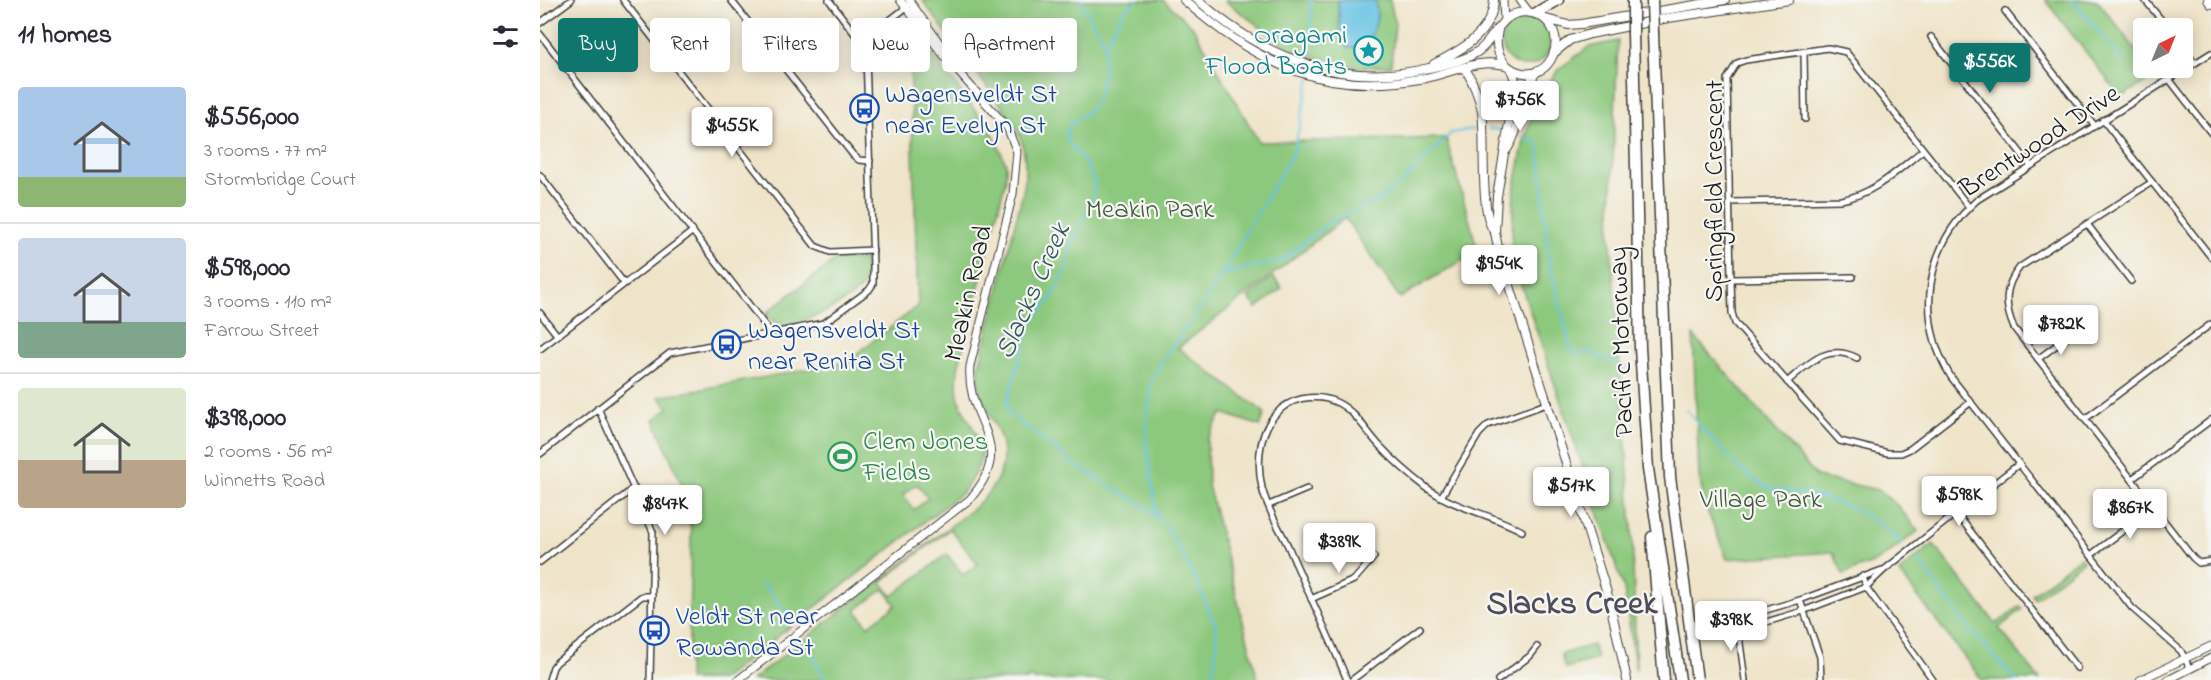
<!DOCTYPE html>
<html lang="en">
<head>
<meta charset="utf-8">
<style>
	:root { --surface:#fff; --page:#f2f2f3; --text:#2b2b33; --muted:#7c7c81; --line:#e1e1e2; --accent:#0f766e }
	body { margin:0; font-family:"Indie Flower",sans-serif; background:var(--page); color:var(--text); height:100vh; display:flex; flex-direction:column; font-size:22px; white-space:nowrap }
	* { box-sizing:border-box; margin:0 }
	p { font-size:20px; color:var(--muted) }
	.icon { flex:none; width:33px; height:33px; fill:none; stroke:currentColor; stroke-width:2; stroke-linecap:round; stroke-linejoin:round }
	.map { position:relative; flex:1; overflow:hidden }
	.side { display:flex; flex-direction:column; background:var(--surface); width:540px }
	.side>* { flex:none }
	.guide { position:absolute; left:18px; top:18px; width:570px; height:54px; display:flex; gap:12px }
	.needle { width:39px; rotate:43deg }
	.controls { position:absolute; left:1593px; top:18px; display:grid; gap:12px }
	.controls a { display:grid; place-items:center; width:60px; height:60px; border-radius:6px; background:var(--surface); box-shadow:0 3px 15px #0003; font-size:30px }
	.price { position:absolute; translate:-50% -51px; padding:0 14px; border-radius:6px; background:#fff; color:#222; font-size:20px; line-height:39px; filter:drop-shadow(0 2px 3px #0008) }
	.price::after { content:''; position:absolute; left:50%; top:36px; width:18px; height:14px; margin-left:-9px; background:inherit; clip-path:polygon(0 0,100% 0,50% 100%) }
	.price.on { background:var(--accent); color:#fff }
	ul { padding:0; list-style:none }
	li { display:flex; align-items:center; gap:18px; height:150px; padding:0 18px }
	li+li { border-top:2px solid var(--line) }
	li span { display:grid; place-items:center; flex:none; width:168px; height:120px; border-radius:6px; color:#555 }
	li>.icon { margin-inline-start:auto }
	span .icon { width:72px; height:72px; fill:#fffc; stroke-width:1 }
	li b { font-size:26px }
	h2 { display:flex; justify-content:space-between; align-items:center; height:72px; padding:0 18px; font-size:26px }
	.chip { padding:0 21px; border-radius:6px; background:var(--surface); box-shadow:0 3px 15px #0003; font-size:21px; line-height:54px }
	.chip.on { background:var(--accent); color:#fff }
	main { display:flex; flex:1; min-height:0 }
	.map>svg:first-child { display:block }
	.green { fill:#8cc87d; stroke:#54724c; stroke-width:1.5; fill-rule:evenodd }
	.water { fill:#66c2e4; stroke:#416f80; stroke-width:1.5 }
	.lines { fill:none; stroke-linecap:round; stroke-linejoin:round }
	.stream { stroke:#66c2e4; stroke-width:2 }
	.minor-casing { stroke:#3c3a36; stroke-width:8 }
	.tertiary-casing { stroke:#3c3a36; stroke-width:9 }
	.secondary-casing { stroke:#3c3a36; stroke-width:10 }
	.motorway-casing { stroke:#3c3a36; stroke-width:13 }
	.minor { stroke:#fff; stroke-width:5 }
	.tertiary { stroke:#fff; stroke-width:7 }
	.secondary { stroke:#fff; stroke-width:8 }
	.motorway { stroke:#fff; stroke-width:10 }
	.motorway-bridge-casing { stroke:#3c3a36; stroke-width:13; stroke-linecap:butt }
	.motorway-bridge { stroke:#fff; stroke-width:10 }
	.labels { text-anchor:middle; stroke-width:4.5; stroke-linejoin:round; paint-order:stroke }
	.culture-label { font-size:27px; fill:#0d838f; stroke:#f6f6f2; text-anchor:end }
	.transit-label { font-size:27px; fill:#164399; stroke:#f6f6f2; text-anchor:start }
	.street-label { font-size:27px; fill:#1c1c1c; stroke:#f6f6f2 }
	.park-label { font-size:27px; fill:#43583e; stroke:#f6f6f2 }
	.leisure-label { font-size:27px; fill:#27864d; stroke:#f6f6f2; text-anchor:start }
	.water-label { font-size:28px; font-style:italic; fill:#365662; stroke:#f6f6f2 }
	.district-label { font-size:33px; font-weight:bold; fill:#4f4d5c; stroke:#f6f6f2 }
</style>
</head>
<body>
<main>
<section class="side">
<h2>11 homes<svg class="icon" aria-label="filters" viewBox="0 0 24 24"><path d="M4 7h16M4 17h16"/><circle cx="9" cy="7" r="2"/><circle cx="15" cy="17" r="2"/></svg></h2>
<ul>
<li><span style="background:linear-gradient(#a9c7e8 75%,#8fb573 0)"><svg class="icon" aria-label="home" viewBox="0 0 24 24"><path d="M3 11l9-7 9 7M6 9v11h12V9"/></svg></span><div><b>$556,000</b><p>3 rooms · 77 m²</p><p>Stormbridge Court</p></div></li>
<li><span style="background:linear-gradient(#c9d6e8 70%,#7fa58c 0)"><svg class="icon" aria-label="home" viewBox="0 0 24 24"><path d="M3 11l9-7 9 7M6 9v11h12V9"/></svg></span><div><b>$598,000</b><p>3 rooms · 110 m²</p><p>Farrow Street</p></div></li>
<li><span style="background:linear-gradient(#dfe7d0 60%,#b9a48a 0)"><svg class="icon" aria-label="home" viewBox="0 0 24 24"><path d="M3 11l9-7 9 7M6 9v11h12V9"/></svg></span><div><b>$398,000</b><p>2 rooms · 56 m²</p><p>Winnetts Road</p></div></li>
</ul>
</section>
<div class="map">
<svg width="1671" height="680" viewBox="0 0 1671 680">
	<rect width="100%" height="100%" fill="#f6f6f2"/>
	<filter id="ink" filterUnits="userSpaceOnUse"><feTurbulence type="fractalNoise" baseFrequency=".0167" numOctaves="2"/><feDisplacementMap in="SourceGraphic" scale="12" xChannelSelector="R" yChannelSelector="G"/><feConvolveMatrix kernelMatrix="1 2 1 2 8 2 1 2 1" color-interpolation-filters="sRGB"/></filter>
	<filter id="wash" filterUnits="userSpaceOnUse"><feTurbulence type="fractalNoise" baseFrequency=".008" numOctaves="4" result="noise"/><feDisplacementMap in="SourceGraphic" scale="24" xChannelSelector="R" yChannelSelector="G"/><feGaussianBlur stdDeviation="1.35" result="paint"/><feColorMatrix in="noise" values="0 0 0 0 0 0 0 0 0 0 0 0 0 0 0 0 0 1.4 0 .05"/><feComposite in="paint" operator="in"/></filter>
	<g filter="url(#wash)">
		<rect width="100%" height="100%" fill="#efe4c9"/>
		<g class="green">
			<path d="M382 0H623L653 27 719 142 906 138 938 251 860 298 805 218 638 348 725 413 720 426 682 413 667 440 668 485 718 680H494L490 677 487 680H212L435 507C455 488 470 466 460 437 455 422 445 408 440 393 438 386 439 377 438 370L484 188C487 161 485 143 472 120ZM410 529 438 564 423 575 407 554 352 596 341 582ZM344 589 356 605 328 626 316 610Z"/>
			<path d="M684 0H850L855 23 851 66 817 67 752 51Z"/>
			<path d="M1505 0H1557L1603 59 1604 68H1610L1616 75 1581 97Z"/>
			<circle cx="986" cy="42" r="24"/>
			<path d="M373 28 453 134 466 164V179L418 368C417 380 416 393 421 405 428 422 443 438 441 458 439 470 430 481 424 491L182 680H148L151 534 148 499 114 420 128 408 119 397 306 362 378 306 370 56ZM377 484 388 498 374 510 363 495Z"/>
			<path d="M1078 41 1070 232 1092 527 1096 671 1084 589 971 255 974 191 984 140 1001 92 1020 68 1049 47Z"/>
			<path d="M297 259 324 260C326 266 328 277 325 283 315 301 255 330 236 323 232 321 229 317 226 313Z"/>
			<path d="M733 277 742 288 717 308 708 297Z"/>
			<path d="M1153 335 1277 477 1338 490 1359 507 1378 531 1338 561 1303 574 1293 552 1187 559 1165 505 1159 476Z"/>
			<path d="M1393 544 1456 624 1480 606 1482 609 1459 628 1500 680H1442L1359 572Z"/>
			<path d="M1540 557 1543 561 1495 599 1492 595Z"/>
			<path d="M1053 645 1057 659 1025 668 1021 654Z"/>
		</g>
		<path class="water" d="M798 0H835C840 20 835 33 822 47L808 48 800 37Z"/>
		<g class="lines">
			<g class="stream">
				<path d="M540 0 565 44"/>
				<path d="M597 0 584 11 565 44 563 76 558 98 548 112 532 122 527 132 528 142 545 163 555 183 552 201 531 245 527 267 510 301 496 316 485 340 467 402 468 412 538 467 604 506 623 522 652 572 676 626 677 644 672 680"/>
				<path d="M1533 0 1584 63"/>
				<path d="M770 72 771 0"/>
				<path d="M949 129 961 130"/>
				<path d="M980 136 995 141 999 148 1009 261 1031 349 1038 354 1050 352 1087 369"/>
				<path d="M683 274 742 260 788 223 839 200 865 180 911 133 934 129"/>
				<path d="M1146 410C1166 431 1204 480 1230 488 1242 492 1257 491 1271 495 1306 503 1338 518 1363 544"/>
				<path d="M617 517 606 439 611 383 622 361 672 291 754 151 770 78"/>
				<path d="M1377 559 1430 630 1476 680"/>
				<path d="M223 584 253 620"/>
				<path d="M266 643 286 680"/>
			</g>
		</g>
	</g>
	<g filter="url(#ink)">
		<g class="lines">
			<defs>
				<g id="minor">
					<path d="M83 0 275 246 290 252 333 250"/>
					<path d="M191 0 313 155 319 160 330 161"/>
					<path d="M1605 0 1628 28"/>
					<path d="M1465 11 1555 126"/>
					<path d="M0 23 31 0"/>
					<path d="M0 34 231 333"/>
					<path d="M1391 37 1490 165"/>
					<path d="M321 42 367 7"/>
					<path d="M1642 47 1655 63"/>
					<path d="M1264 51 1265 119"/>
					<path d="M1629 79 1671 133"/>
					<path d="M1563 120 1671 257"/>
					<path d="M0 175 84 283"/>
					<path d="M1612 182 1480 267C1464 286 1464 305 1474 328L1653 558 1659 563 1671 561"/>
					<path d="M1190 202 1301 200C1334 194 1357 171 1383 150"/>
					<path d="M1429 207 1306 52 1288 48 1206 60 1197 63 1187 79 1191 279 1192 313 1195 323 1300 441 1348 453H1361L1370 449 1431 402"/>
					<path d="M1547 224 1591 281"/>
					<path d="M1191 279 1313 277"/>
					<path d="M0 313 17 335"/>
					<path d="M0 349 153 231"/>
					<path d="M1498 359 1530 335"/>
					<path d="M1247 382C1269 363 1287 343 1317 358"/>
					<path d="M58 408 113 532 110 680"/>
					<path d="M1545 419 1671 324"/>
					<path d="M0 454 130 353 284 323 329 290 333 284V266L326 56 321 42 289 0"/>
					<path d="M1592 479 1671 420"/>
					<path d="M901 497 939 434 948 425 1009 403"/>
					<path d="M729 505 767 489"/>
					<path d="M1417 514 1537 668"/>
					<path d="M1551 555 1614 507"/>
					<path d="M0 562 94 488"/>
					<path d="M1323 576 1326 587 1393 680"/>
					<path d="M771 599 814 580 834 557"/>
					<path d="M1260 600 1280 657 1281 680"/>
					<path d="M1201 634 1213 626 1263 611 1326 587 1344 570 1479 464"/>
					<path d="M1650 669 1641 651 1592 608 1411 377C1375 318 1385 246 1437 200L1671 53"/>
					<path d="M9 680 13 667 17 662 102 596H112"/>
					<path d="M807 680C789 635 767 591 748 546 739 528 727 508 722 488 716 460 719 427 742 408 757 396 781 394 798 403 816 412 826 431 839 445 853 460 870 475 887 488 916 509 951 514 982 531"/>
					<path d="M812 680 880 628"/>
					<path d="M958 680 990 656 997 647"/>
					<path d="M1205 680 1197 621 1199 618 1260 600 1342 570"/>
				</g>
				<g id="tertiary">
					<path d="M369 0 413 62"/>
					<path d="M963 0 964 21"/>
					<path d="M980 0 989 12"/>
					<path d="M198 680 430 499C479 442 425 424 430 366L473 194 477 152 467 127 406 58 360 0"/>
					<path d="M1600 680 1671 646"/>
					<path d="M1628 680 1671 658"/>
				</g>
				<g id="secondary">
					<path d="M644 0C718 65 785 97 885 78 911 73 938 58 965 65"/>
					<path d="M658 0C723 58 802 89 889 68 903 65 919 62 932 55 952 46 957 18 978 13 1003 8 1023 31 1013 55 1000 89 948 73 958 30"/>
					<path d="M1668 0 1671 4"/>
					<path d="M1006 19 1028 25 1041 24 1185 0"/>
					<path d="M1014 53 1030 40 1050 34 1128 18 1249 0"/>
					<path d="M894 64C921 50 952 34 954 0"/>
					<path d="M925 68C933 82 939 96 942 111 946 138 939 213 954 231"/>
					<path d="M971 69 975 80 974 93 957 196 955 232 958 248 1069 599 1087 680"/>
					<path d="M965 152C983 129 979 94 997 71"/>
				</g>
				<g id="motorway">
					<path d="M996 13 1018 0"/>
					<path d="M1093 33 1100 348 1108 469 1140 680"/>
					<path d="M1113 33 1130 477 1157 680"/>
					<path d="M1112 537 1124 680"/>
				</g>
			</defs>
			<use href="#minor" class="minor-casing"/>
			<use href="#tertiary" class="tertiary-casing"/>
			<use href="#secondary" class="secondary-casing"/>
			<use href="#motorway" class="motorway-casing"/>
			<use href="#minor" class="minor"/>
			<use href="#tertiary" class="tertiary"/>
			<use href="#secondary" class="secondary"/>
			<use href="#motorway" class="motorway"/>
			<defs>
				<g id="motorway-bridge">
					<path d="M1093 0V33"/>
					<path d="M1112 0 1113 33"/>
				</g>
			</defs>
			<use href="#motorway-bridge" class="motorway-bridge-casing"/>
			<use href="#motorway-bridge" class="motorway-bridge"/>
		</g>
	</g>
	<defs>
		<symbol id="sight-ring" viewBox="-11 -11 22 22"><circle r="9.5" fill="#f6f6f2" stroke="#0f9aa8" stroke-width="1.5"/><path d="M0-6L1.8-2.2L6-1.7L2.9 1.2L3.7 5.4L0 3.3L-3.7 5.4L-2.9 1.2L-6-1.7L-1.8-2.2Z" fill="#0f9aa8"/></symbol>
		<symbol id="bus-ring" viewBox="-11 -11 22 22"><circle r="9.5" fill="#f6f6f2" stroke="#1a4fb4" stroke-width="1.5"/><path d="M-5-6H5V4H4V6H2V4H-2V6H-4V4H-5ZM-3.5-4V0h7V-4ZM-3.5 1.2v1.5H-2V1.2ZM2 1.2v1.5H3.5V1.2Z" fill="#1a4fb4"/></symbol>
		<symbol id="stadium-ring" viewBox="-11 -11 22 22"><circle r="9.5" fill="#f6f6f2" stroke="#2e9e5b" stroke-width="1.5"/><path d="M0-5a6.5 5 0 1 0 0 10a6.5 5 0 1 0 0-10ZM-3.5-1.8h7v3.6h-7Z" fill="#2e9e5b"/></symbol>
	</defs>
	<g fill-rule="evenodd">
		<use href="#sight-ring" x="812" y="34" width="33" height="33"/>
		<use href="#bus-ring" x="308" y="92" width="33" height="33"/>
		<use href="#bus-ring" x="170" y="328" width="33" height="33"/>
		<use href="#stadium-ring" x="286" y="440" width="33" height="33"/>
		<use href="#bus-ring" x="98" y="614" width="33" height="33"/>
	</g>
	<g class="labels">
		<g class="culture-label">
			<text x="807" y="43">Oragami<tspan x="807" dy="31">Flood Boats</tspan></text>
		</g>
		<g class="transit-label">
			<text x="345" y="102">Wagensveldt St<tspan x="345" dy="31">near Evelyn St</tspan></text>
			<text x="208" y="338">Wagensveldt St<tspan x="208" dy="31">near Renita St</tspan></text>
			<text x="136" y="624">Veldt St near<tspan x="136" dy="31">Rowanda St</tspan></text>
		</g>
		<g class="street-label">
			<text transform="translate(1499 140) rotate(-33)" y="9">Brentwood Drive</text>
			<text transform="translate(1173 191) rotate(-90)" y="9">Springfield Crescent</text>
			<text transform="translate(427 293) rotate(-77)" y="9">Meakin Road</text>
			<text transform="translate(1080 342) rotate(-92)" y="9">Pacific Motorway</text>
		</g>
		<g class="park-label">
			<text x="610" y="217">Meakin Park</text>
			<text x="1221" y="507">Village Park</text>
		</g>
		<g class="leisure-label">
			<text x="323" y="449">Clem Jones<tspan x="323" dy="31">Fields</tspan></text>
		</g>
		<g class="water-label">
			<text transform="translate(491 290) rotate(-66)" y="10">Slacks Creek</text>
		</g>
		<g class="district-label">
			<text x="1032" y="613">Slacks Creek</text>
		</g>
	</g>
</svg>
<div class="controls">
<a><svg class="needle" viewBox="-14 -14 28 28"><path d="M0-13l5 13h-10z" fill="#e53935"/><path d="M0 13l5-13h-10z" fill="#7c7c81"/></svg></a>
</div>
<b class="price on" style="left:1450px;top:94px">$556K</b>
<b class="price" style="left:980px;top:132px">$756K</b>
<b class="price" style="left:192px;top:158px">$455K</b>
<b class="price" style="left:959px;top:296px">$954K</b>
<b class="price" style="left:1521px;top:356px">$782K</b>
<b class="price" style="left:1031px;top:518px">$517K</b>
<b class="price" style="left:1419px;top:527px">$598K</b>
<b class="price" style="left:125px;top:536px">$847K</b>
<b class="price" style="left:1590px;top:540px">$867K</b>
<b class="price" style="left:799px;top:574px">$389K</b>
<b class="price" style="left:1191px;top:652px">$398K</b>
<div class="guide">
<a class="chip on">Buy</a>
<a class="chip">Rent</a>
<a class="chip">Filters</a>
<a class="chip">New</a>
<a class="chip">Apartment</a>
</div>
</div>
</main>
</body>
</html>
